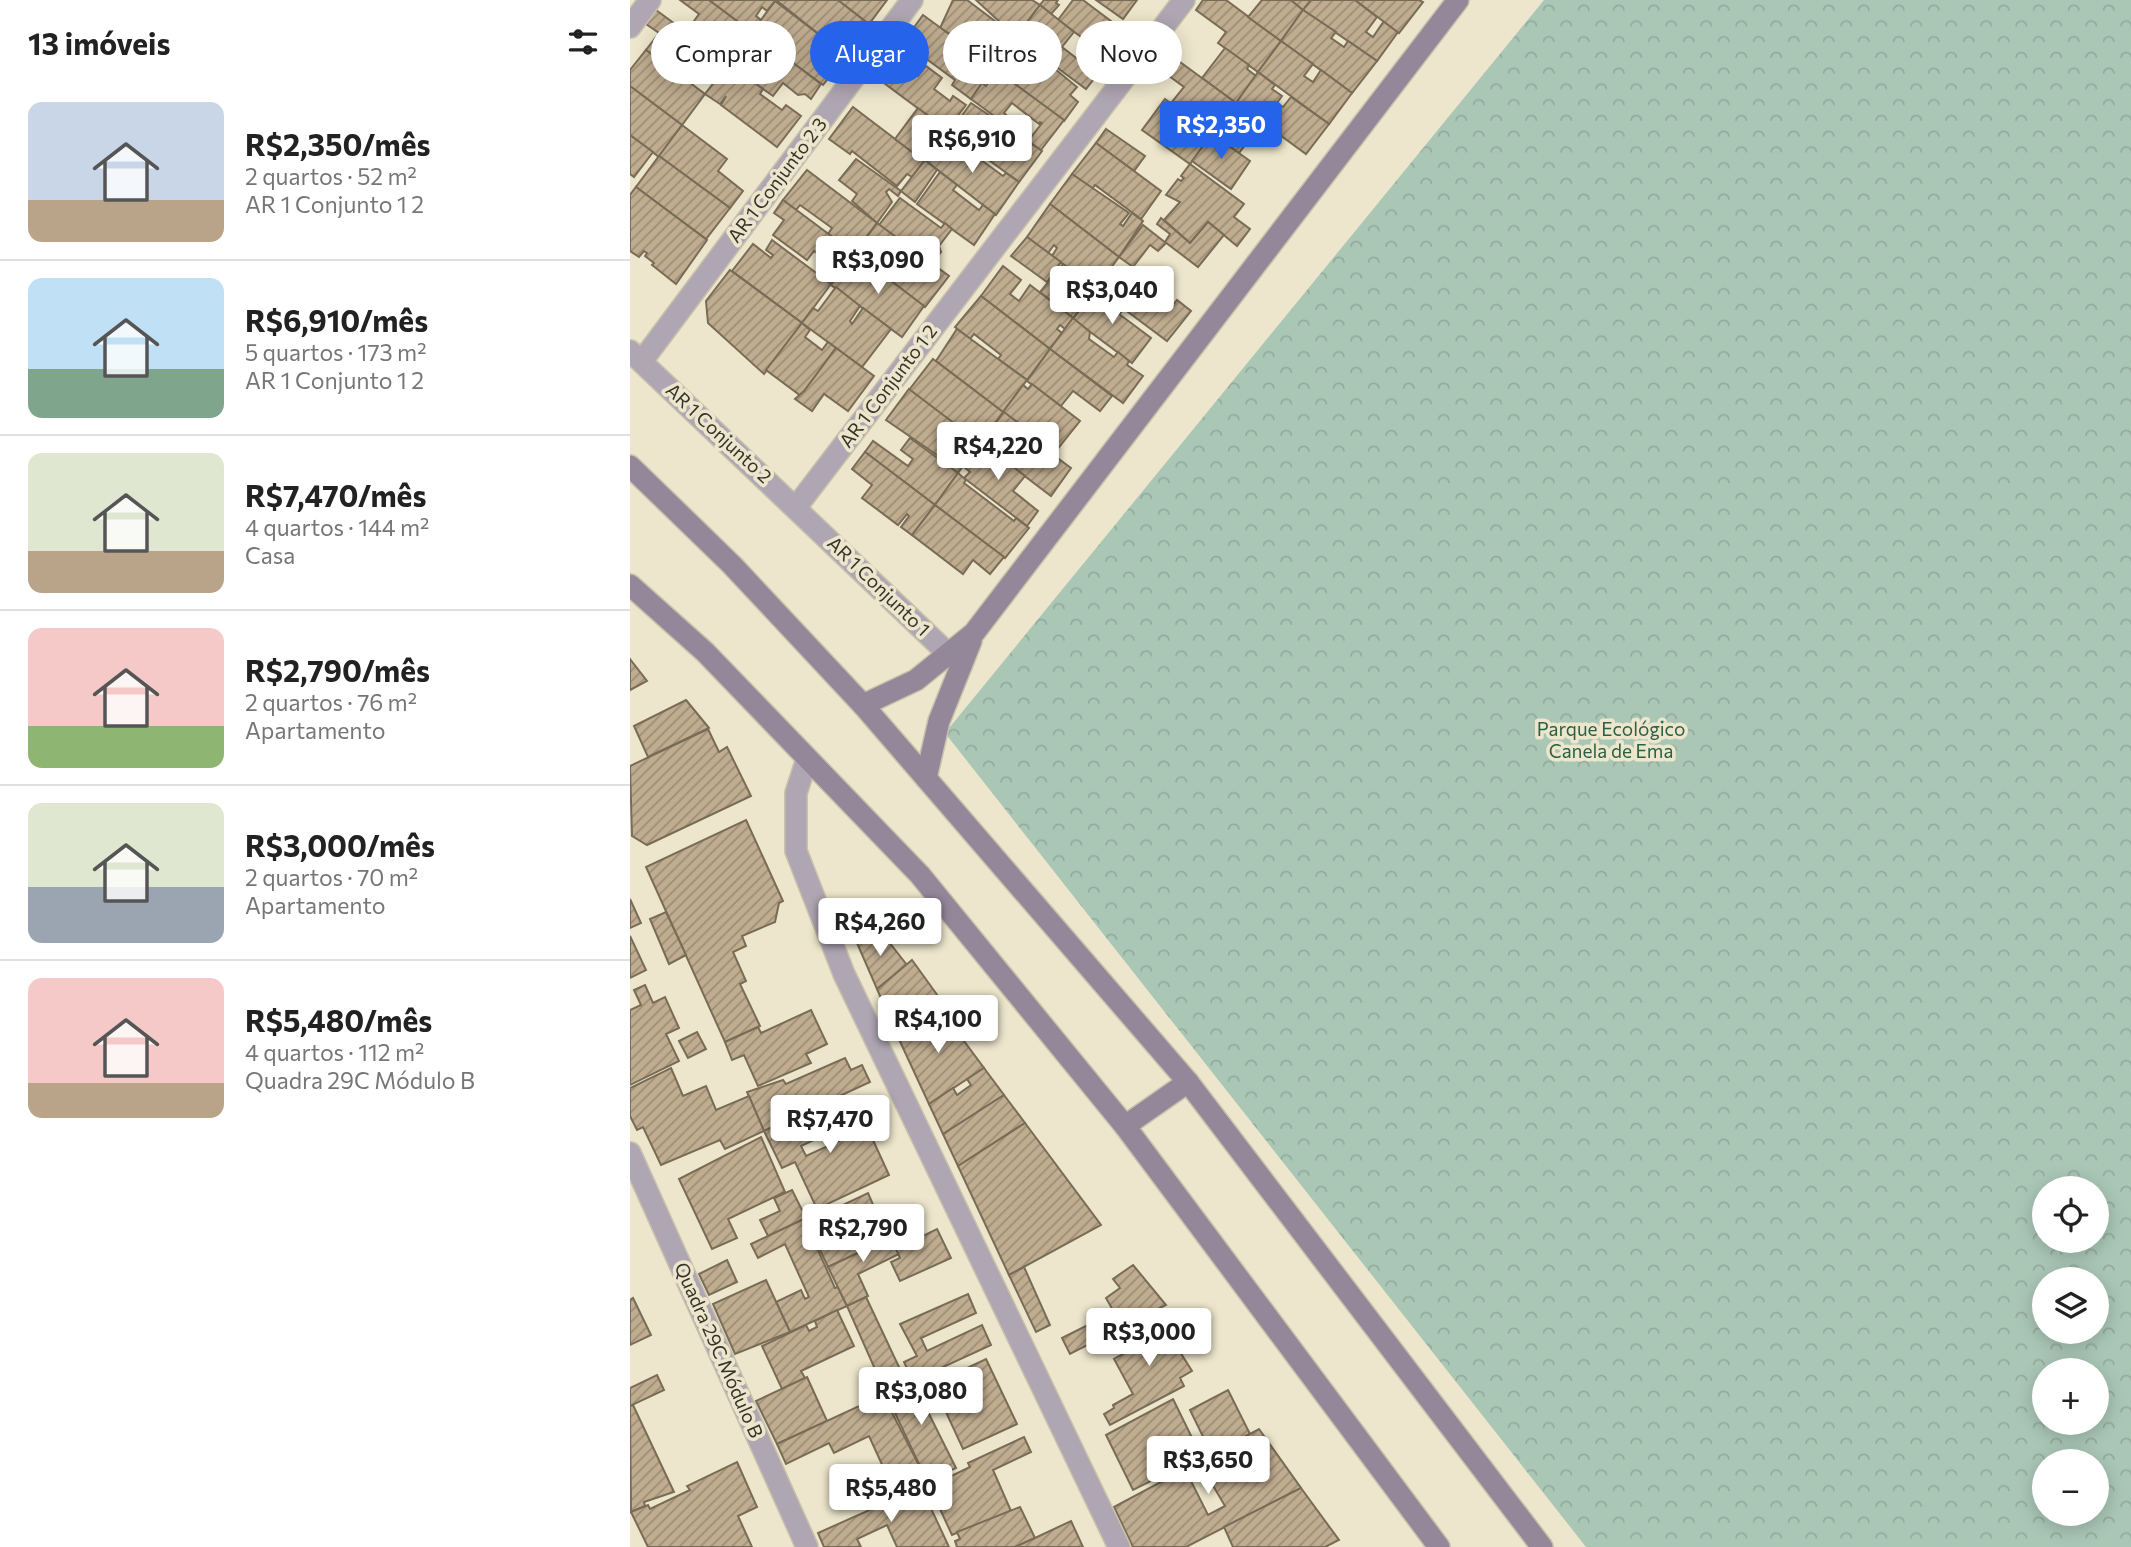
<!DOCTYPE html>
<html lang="pt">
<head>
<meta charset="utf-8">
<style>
	:root { --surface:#fff; --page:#f6f6f6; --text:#222; --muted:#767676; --line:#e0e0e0; --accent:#2563eb }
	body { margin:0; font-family:Commissioner,sans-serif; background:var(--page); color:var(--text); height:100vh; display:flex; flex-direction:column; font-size:26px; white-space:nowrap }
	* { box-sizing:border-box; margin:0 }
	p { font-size:23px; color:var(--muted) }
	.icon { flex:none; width:38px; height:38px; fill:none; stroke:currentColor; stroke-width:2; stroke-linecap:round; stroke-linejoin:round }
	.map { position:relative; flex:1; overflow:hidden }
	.sheet { display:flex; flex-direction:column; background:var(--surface); width:630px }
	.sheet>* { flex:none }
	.top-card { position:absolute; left:21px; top:21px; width:665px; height:63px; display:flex; gap:14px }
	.fabs { position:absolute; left:1402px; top:1176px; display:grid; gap:14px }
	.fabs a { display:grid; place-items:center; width:77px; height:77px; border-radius:50%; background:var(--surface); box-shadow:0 4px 18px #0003; font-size:35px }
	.price { position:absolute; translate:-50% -60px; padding:0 16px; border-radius:7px; background:#fff; color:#222; font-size:23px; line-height:46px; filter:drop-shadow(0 2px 4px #0008) }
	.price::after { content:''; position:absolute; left:50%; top:42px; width:21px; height:16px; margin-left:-10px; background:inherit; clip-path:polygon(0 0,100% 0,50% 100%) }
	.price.current { background:var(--accent); color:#fff }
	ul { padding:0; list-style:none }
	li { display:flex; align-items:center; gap:21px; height:175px; padding:0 28px }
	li+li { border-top:2px solid var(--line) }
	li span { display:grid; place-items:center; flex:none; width:196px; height:140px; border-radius:14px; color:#555 }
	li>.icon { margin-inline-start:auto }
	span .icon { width:84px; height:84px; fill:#fffc; stroke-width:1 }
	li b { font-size:30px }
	h2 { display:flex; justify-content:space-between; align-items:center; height:84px; padding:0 28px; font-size:30px }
	.pill { padding:0 24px; border-radius:32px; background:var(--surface); box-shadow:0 4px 18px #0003; font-size:24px; line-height:63px }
	.pill.current { background:var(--accent); color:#fff }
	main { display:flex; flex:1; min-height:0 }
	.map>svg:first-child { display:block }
	.park { fill:url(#park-crowns); fill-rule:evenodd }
	.building { fill:url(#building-hatch); stroke:#796c57; stroke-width:2 }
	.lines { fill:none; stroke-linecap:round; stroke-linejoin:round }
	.street-casing { stroke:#c8c2ab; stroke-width:24 }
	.secondary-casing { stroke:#c8c2ab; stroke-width:24 }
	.street { stroke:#afa6b3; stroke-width:21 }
	.secondary { stroke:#94879a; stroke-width:21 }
	.labels { text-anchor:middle; stroke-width:7; stroke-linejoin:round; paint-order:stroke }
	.street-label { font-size:19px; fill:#363329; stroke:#ede6cc }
	.park-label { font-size:19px; fill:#296145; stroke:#ede6cc }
</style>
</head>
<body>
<main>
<section class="sheet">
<h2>13 imóveis<svg class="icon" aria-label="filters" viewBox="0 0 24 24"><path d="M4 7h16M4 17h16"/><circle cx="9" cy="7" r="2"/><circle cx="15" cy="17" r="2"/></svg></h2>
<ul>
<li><span style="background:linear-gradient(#c9d6e8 70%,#b9a48a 0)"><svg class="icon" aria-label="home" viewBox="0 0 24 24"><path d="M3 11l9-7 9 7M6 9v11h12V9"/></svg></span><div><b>R$2,350/mês</b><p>2 quartos · 52 m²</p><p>AR 1 Conjunto 1 2</p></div></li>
<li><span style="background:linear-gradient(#bfe0f5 65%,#7fa58c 0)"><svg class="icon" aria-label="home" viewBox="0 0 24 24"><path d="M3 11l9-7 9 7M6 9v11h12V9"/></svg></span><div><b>R$6,910/mês</b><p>5 quartos · 173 m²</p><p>AR 1 Conjunto 1 2</p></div></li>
<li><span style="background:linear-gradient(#dfe7d0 70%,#b9a48a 0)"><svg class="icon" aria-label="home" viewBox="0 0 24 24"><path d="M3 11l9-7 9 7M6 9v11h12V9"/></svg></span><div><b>R$7,470/mês</b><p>4 quartos · 144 m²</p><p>Casa</p></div></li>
<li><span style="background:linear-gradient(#f6c9c9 70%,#8fb573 0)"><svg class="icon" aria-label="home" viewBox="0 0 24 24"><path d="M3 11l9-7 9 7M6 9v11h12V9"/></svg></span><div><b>R$2,790/mês</b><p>2 quartos · 76 m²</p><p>Apartamento</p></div></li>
<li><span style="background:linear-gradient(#dfe7d0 60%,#9aa5b1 0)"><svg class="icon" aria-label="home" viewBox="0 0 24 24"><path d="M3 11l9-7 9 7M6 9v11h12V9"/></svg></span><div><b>R$3,000/mês</b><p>2 quartos · 70 m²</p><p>Apartamento</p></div></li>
<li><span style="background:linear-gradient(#f6c9c9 75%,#b9a48a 0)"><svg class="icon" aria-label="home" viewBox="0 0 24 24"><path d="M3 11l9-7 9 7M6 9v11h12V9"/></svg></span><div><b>R$5,480/mês</b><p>4 quartos · 112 m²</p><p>Quadra 29C Módulo B</p></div></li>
</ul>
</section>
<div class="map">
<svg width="1501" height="1547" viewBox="0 0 1501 1547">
	<defs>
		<pattern id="park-crowns" width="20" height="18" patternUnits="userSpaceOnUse" patternTransform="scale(1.75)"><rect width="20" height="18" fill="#aac7b6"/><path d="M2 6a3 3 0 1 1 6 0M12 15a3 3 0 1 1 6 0" fill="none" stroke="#93ab9c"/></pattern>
		<pattern id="building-hatch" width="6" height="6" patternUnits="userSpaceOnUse" patternTransform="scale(1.75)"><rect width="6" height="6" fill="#c0ad90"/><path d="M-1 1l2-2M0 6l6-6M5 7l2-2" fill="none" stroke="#9d8d76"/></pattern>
	</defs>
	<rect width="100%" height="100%" fill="#ede6cc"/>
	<path class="park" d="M914 0H1501V1547H956L315 733ZM1414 1188H1466V1241H1414ZM1414 1279H1466V1332H1414ZM1414 1370H1466V1423H1414ZM1414 1461H1466V1514H1414Z"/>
	<g class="building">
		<path d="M50 0H79L122 32 98 64 56 32 69 14Z"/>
		<path d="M79 0H144L145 1 137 11 132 7 126 16 131 20 122 32Z"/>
		<path d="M146 0H208L237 22 224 40 210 30 200 43Z"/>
		<path d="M208 0H257L239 24Z"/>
		<path d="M323 0H337L386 37 364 67 345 53 347 50 310 28Z"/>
		<path d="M346 0H402L410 5 386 37Z"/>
		<path d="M414 0H428L426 3 429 5 421 14 410 5Z"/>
		<path d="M443 0H453L498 34 480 58 428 20Z"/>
		<path d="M466 0H507L493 19Z"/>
		<path d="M573 0H596L651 41 628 72 588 43 596 32 566 10Z"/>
		<path d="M632 0H661L673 10 651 41 618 17Z"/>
		<path d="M661 0H681L673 10Z"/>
		<path d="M681 0H725L747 17 736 32 743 37 754 21 768 32 747 61 673 10Z"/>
		<path d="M725 0H789L793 2 769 33Z"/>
		<path d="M145 1 217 56 193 85 140 46 149 33 142 28 133 40 122 32Z"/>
		<path d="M410 5 444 32 432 47 454 64 466 48 480 58 456 89 386 37Z"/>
		<path d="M26 10 83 52 60 82 16 50 29 33 16 24Z"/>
		<path d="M673 10 706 32 701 38 714 47 718 41 747 61 722 93 651 41Z"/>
		<path d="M293 15 364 67 341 99 322 85 325 80 291 55 288 60 270 47Z"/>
		<path d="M122 32 191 84 181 99 175 94 168 95 153 83 143 96 98 64Z"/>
		<path d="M386 37 447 87 440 95 448 102 434 121 363 68Z"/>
		<path d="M651 41 683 64 674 76 683 82 691 70 722 93 699 124 628 72Z"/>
		<path d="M270 47 294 64 289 72 284 73 288 76 296 66 312 78 304 89 320 101 323 96 336 105 317 130 250 80 266 61 262 58Z"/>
		<path d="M595 48 619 65 617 69 626 76 606 103 572 78Z"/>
		<path d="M16 50 75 94 52 125 0 86V70Z"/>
		<path d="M535 51 606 103 582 134 541 103 554 87 524 65Z"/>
		<path d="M98 64 133 89 130 94 152 110 156 105 171 116 147 147 91 105 96 96 90 104 75 94Z"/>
		<path d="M363 68 434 120 411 150 398 141 412 123 410 122 409 124 382 103 374 113 384 122 379 127 341 99 352 83 356 86 358 83 354 80Z"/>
		<path d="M628 72 645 85 642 89 652 96 647 103 653 107 661 97 699 124 676 154 606 103Z"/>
		<path d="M0 86 52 125 29 157 0 135Z"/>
		<path d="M535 99 572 126 560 145 573 127 582 134 560 164 512 130Z"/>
		<path d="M341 103 412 151 389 182 320 132Z"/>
		<path d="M606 103 632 122 609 153 582 134Z"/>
		<path d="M223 107 294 161 282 177 277 174 267 186 222 151 220 154 199 139Z"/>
		<path d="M288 108 317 130 305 146 300 143 298 146 302 149 294 161 265 139Z"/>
		<path d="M52 125 97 159 88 171 113 191 100 208 29 156Z"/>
		<path d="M476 129 515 156 504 171 466 143Z"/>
		<path d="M582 134 620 161 601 189 562 161Z"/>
		<path d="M0 135 23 152 4 177 0 174Z"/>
		<path d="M320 137 373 176 376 173 389 182 366 215 295 160 307 143 312 147Z"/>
		<path d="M466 143 531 191 511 219 465 185 462 189 442 174Z"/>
		<path d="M29 156 100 208 76 239 6 187Z"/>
		<path d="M226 159 271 191 268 196 259 189 256 192 262 202 247 223 222 201 227 194 209 180Z"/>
		<path d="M295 160 307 170 285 202 271 191Z"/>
		<path d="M560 164 614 204 604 217 620 229 607 246 578 222 560 243 534 220 550 202 536 195 548 179 551 181 554 178 551 176Z"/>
		<path d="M177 170 247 223 224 253 198 234 202 228 170 205 166 210 153 200Z"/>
		<path d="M310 172 327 185 323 190 349 210 353 205 365 214 344 245 287 204Z"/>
		<path d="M442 174 499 213 490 224 493 226 502 213 513 221 489 257 420 204Z"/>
		<path d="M6 187 77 240 46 284 22 265 24 263 15 256 17 253 14 251 9 257 0 251V195Z"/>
		<path d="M270 198 311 228 315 223 322 229 309 246 311 252 306 258 298 261 249 225Z"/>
		<path d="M153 200 224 253 201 284 186 274 196 260 184 251 177 260 143 235 154 220 144 213Z"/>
		<path d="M420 204 489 257 466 288 422 256 427 248 424 245 418 253 397 237Z"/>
		<path d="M531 218 560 243 578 222 594 235 568 267 535 242 540 234 527 224Z"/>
		<path d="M247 223 319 276 295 307 225 253Z"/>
		<path d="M513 225 536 243 528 251 520 245 503 267 489 257Z"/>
		<path d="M397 237 431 262 417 282 381 256Z"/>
		<path d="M142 240 201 284 172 323 102 271 123 244 141 258 143 255 136 250Z"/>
		<path d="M219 261 229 268 235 261 294 306 272 337 201 285Z"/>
		<path d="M433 264 466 288 443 318 410 292Z"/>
		<path d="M373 266 391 280 380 294 389 301 400 285 443 318 435 329 430 325 427 329 432 333 420 349 351 296Z"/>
		<path d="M100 270 172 323 134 374 78 323 76 301Z"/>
		<path d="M502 272 543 305 547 300 561 311 537 341 466 288 475 276 490 288Z"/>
		<path d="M206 287 230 306 220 321 222 324 233 308 261 329 232 367 172 323 183 308 188 311Z"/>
		<path d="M466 288 494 309 489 314 521 338 502 363 443 319Z"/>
		<path d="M351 296 420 349 397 380 368 359 371 355 344 334 340 339 325 327Z"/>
		<path d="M443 318 460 332 459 339 484 357 488 352 499 361 497 365 513 376 493 403 420 349Z"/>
		<path d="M172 323 180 330 175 337 192 350 198 342 206 348 171 396 136 370Z"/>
		<path d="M327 329 397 380 373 412 306 361Z"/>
		<path d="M206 348 244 376 218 411 194 394 182 411 165 399 174 391Z"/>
		<path d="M420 349 482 396 470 411 443 391 431 406 397 381Z"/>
		<path d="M303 359 373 412 350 443 279 390Z"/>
		<path d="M402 384 450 421 426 451 373 412 393 385 398 389Z"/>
		<path d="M279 389 350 443 328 473 322 470 323 466 256 420Z"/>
		<path d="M374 412 409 439 398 452 400 455 403 457 411 446 441 468 421 496 380 465 389 454 385 451 376 461 351 442Z"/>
		<path d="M280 438 328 473 305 505 235 452 243 441 278 466 283 459 271 450Z"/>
		<path d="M351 442 395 476 383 491 408 511 397 526 334 478 340 472 333 466Z"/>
		<path d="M235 452 305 505 282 535 271 527 279 516 277 514 268 525 232 498 242 485 222 469Z"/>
		<path d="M328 473 336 480 334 483 384 521 386 518 399 528 375 558 305 505Z"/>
		<path d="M305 505 374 557 360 574 343 560 333 574 282 535Z"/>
		<path d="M0 659 17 681 0 690Z"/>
		<path d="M56 700 79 728 18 757 4 726Z"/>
		<path d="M78 729 89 752 97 747 121 796 17 845 2 836 0 766Z"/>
		<path d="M116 820 153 901 149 903 145 922 112 936 116 946 103 952 116 981 110 984 130 1026 95 1042 16 867Z"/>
		<path d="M0 899 11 923 0 928Z"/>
		<path d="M36 912 56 955 39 964 20 919Z"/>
		<path d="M248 928 277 965 247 989 227 943Z"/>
		<path d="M0 936 16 970 0 978Z"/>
		<path d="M282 960 313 1003 267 1035 247 989Z"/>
		<path d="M15 985 23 1003 35 997 49 1028 36 1034 49 1061 0 1085V1010L11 1005 4 990Z"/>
		<path d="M308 1006 354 1068 299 1104 267 1035Z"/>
		<path d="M181 1010 197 1044 176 1054 181 1063 128 1086 114 1055 102 1060 95 1042 128 1027 131 1033Z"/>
		<path d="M67 1032 76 1049 58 1058 49 1041Z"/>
		<path d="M215 1058 221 1070 232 1065 240 1082 134 1131 117 1092 153 1080 156 1084Z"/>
		<path d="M41 1068 53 1096 76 1086 86 1110 119 1096 134 1131 95 1149 90 1140 31 1165 13 1127 7 1130 0 1116V1088Z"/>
		<path d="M354 1068 374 1095 313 1134 299 1104 323 1088 327 1095 341 1085 337 1079Z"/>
		<path d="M374 1095 395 1123 328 1166 313 1134Z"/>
		<path d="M227 1105 259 1175 187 1209 165 1162 152 1168 134 1131 178 1111 190 1137 171 1146 176 1156 209 1141 202 1127 197 1129 193 1122Z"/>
		<path d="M395 1123 471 1225 379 1275 328 1166Z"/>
		<path d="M131 1137 155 1192 98 1219 107 1238 82 1249 49 1179Z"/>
		<path d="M162 1190 176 1218 138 1236 130 1220 150 1211 144 1198Z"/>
		<path d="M238 1193 250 1221 238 1226 247 1244 198 1267 177 1222Z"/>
		<path d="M174 1219 205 1288 208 1287 217 1306 160 1332 146 1302 171 1290 175 1299 179 1297 155 1244 128 1258 121 1244Z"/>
		<path d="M252 1219 269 1254 228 1274 238 1296 217 1306 198 1267 247 1244 238 1226Z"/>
		<path d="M307 1229 321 1258 270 1281 261 1262 270 1258 266 1249Z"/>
		<path d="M97 1260 107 1282 79 1295 69 1274Z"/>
		<path d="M503 1265 536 1305 440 1354 432 1338 484 1312 476 1298 490 1288 483 1279Z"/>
		<path d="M394 1267 420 1325 406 1332 379 1275Z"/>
		<path d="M136 1280 160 1332 105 1354 83 1304Z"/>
		<path d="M338 1294 346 1313 291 1338 297 1351 352 1325 361 1345 283 1381 274 1362 287 1356 270 1324Z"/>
		<path d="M236 1297 277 1384 256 1394 217 1306Z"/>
		<path d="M3 1298 21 1335 0 1345V1300Z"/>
		<path d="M207 1310 224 1346 171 1371 175 1378 152 1389 132 1346 176 1325 179 1331 187 1327 185 1321Z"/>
		<path d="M526 1314 562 1371 550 1378 554 1386 480 1425 474 1414 484 1408 483 1405 503 1394 484 1359 505 1347 496 1328Z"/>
		<path d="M356 1359 387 1424 333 1449 303 1384Z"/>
		<path d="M305 1371 309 1381 288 1392 326 1468 297 1481 256 1394Z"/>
		<path d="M27 1375 34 1390 0 1406V1388Z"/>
		<path d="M177 1377 197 1421 147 1444 126 1401Z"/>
		<path d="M598 1390 620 1434 582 1455 560 1410Z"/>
		<path d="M253 1395 297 1481 261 1499 257 1489 260 1482 239 1436 204 1453 199 1443 156 1464 147 1444Z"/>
		<path d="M543 1399 571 1456 503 1490 476 1435Z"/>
		<path d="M3 1405 44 1492 14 1502 15 1506 1 1512 0 1406Z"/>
		<path d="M629 1429 671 1488 556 1547H503L484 1507 555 1469 578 1515 595 1506 569 1462Z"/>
		<path d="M394 1437 401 1452 363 1470 381 1511 322 1535 297 1481 306 1477 309 1482 340 1467 338 1463Z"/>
		<path d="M107 1462 127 1507 108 1516 122 1547H18L1 1512 18 1505 20 1509 60 1490 57 1486Z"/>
		<path d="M291 1487 319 1547H267L257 1525 227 1539 231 1547H194L188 1533Z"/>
		<path d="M671 1488 709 1540 695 1547H603L594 1527Z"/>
		<path d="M390 1507 405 1538 385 1547H327L325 1541 330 1539 327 1532Z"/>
		<path d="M441 1521 453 1547H385L405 1538Z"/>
	</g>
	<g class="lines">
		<defs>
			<g id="street">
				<path d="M0 27 20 0"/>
				<path d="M0 351 331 666"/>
				<path d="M12 361 282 0"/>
				<path d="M167 506 554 0"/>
				<path d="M177 759 166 793V851L214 974 489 1547"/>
				<path d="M0 1153 177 1547"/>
			</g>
			<g id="secondary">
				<path d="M0 466 102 565 233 705 558 1082 912 1547"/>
				<path d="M0 585 75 652 290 875 495 1126 809 1547"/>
				<path d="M233 705 286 680 344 633 828 0"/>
				<path d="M296 778 309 721 341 641"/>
				<path d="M495 1126 558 1082"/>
			</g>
		</defs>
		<use href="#street" class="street-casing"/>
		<use href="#secondary" class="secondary-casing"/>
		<use href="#street" class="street"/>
		<use href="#secondary" class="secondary"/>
	</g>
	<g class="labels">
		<g class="street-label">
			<text transform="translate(147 180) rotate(-53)" y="7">AR 1 Conjunto 2 3</text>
			<text transform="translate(258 386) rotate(-53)" y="7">AR 1 Conjunto 1 2</text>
			<text transform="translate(89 433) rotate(43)" y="7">AR 1 Conjunto 2</text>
			<text transform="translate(249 586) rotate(44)" y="7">AR 1 Conjunto 1</text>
			<text transform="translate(89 1350) rotate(66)" y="7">Quadra 29C Módulo B</text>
		</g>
		<g class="park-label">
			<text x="981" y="736">Parque Ecológico<tspan x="981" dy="22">Canela de Ema</tspan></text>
		</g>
	</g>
</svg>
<div class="fabs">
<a><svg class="icon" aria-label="locate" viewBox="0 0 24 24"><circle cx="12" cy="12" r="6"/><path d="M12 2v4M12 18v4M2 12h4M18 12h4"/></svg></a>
<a><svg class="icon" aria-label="layers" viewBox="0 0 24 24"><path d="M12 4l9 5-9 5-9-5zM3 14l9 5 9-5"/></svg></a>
<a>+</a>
<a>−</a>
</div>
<b class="price current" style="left:591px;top:161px">R$2,350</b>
<b class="price" style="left:342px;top:175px">R$6,910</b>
<b class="price" style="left:248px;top:296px">R$3,090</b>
<b class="price" style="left:482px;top:326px">R$3,040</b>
<b class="price" style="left:368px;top:482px">R$4,220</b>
<b class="price" style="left:250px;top:958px">R$4,260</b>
<b class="price" style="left:308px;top:1055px">R$4,100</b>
<b class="price" style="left:200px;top:1155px">R$7,470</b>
<b class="price" style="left:233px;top:1264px">R$2,790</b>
<b class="price" style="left:519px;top:1368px">R$3,000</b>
<b class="price" style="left:291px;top:1427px">R$3,080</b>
<b class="price" style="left:578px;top:1496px">R$3,650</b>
<b class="price" style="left:261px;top:1524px">R$5,480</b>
<div class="top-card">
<a class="pill">Comprar</a>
<a class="pill current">Alugar</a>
<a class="pill">Filtros</a>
<a class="pill">Novo</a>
</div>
</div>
</main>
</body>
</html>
